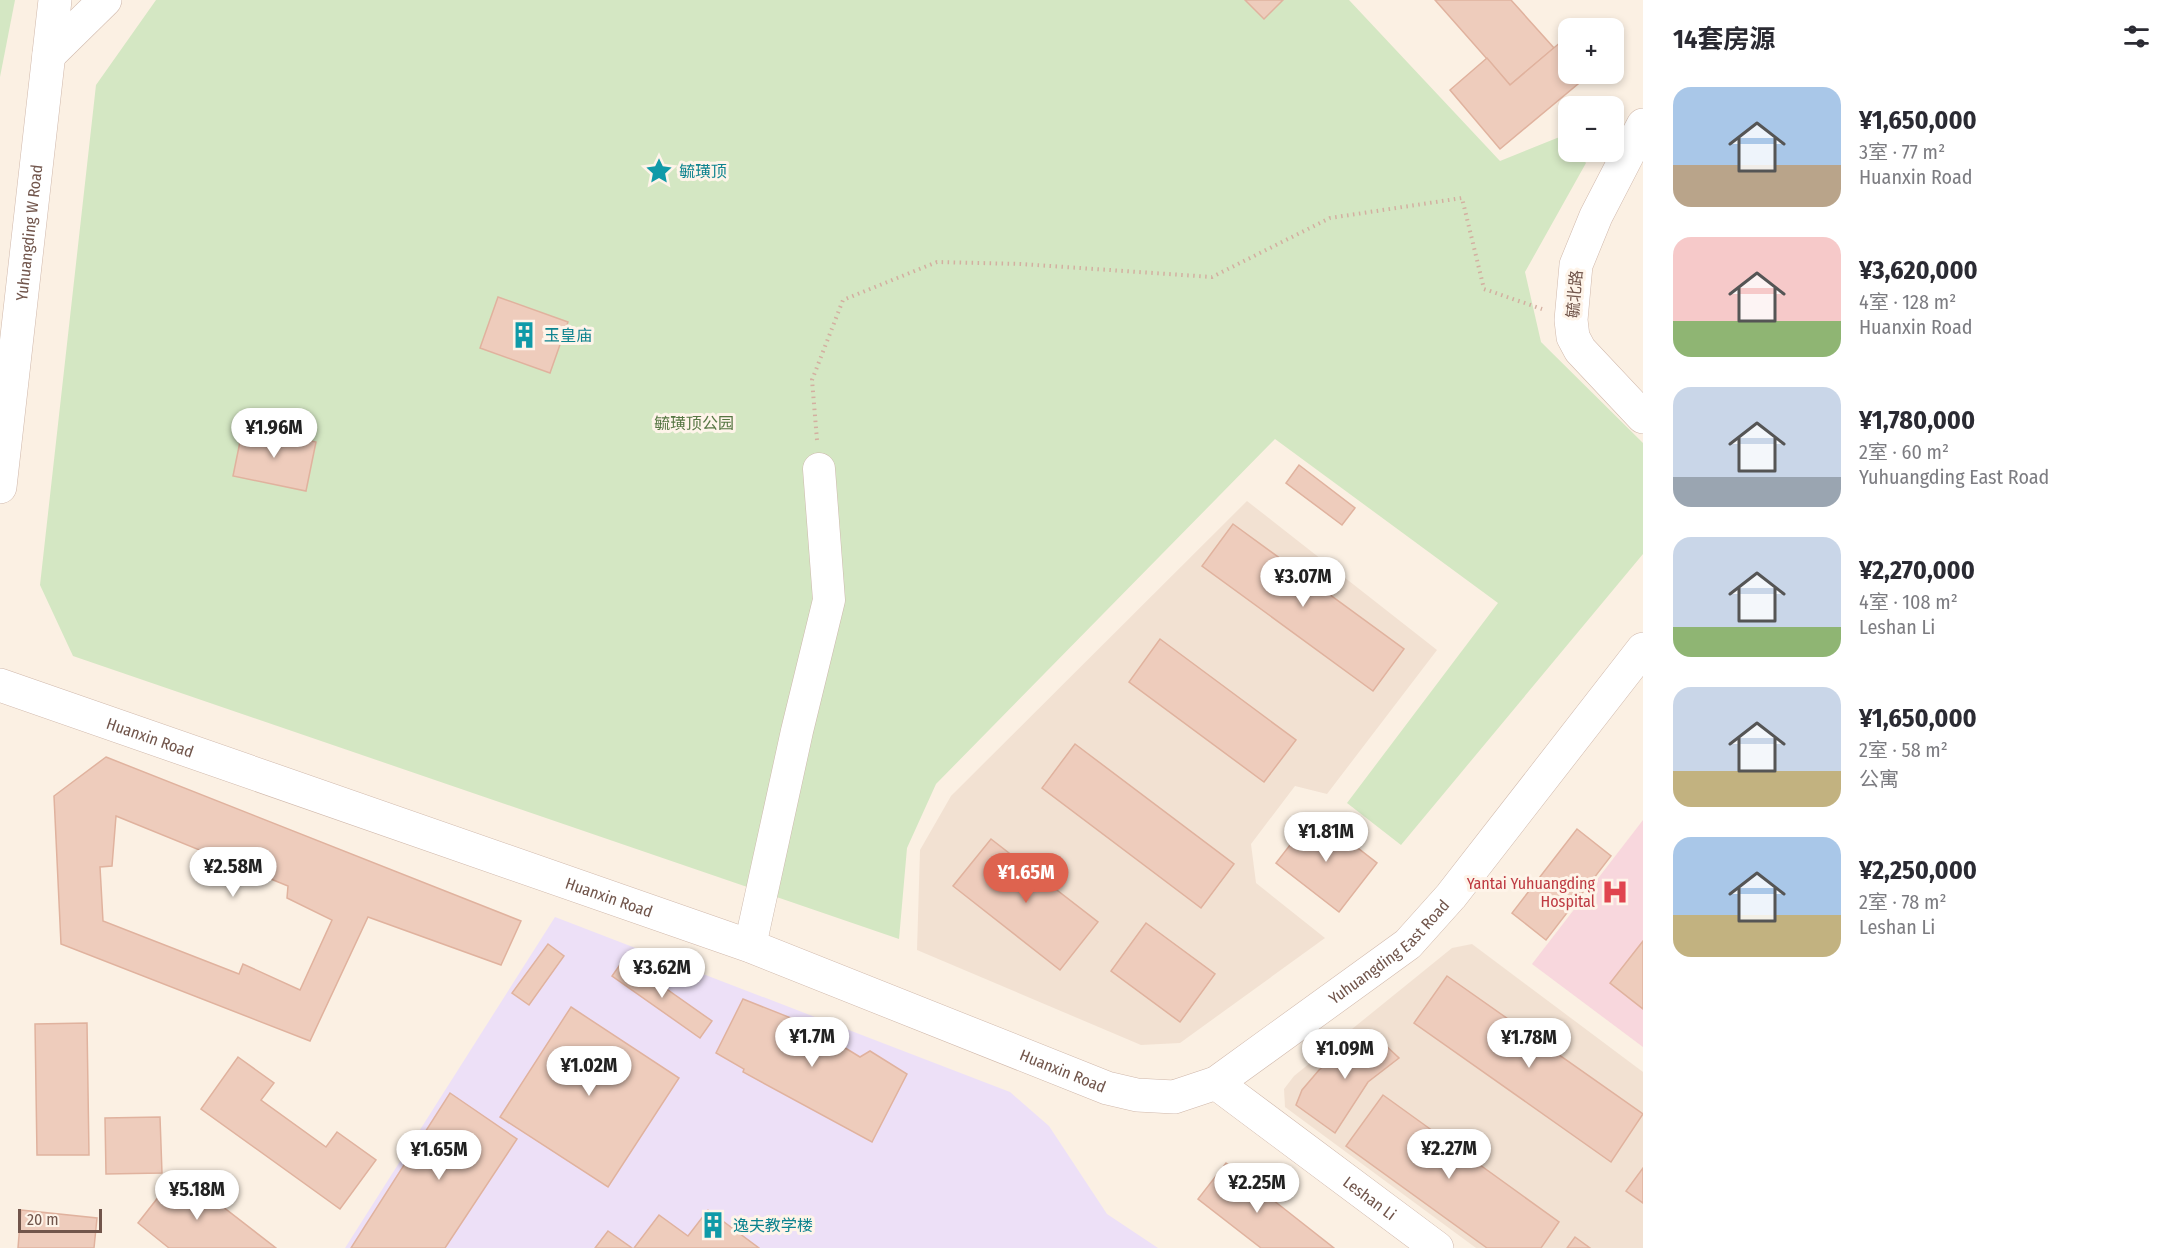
<!DOCTYPE html>
<html lang="zh">
<head>
<meta charset="utf-8">
<style>
	:root { --surface:#fff; --page:#f7f7f7; --text:#2b2b33; --muted:#7c7c81; --accent:#de634f }
	body { margin:0; font-family:"Fira Sans Condensed","Noto Sans SC",sans-serif; background:var(--page); color:var(--text); height:100vh; display:flex; flex-direction:column; font-size:22px; white-space:nowrap }
	* { box-sizing:border-box; margin:0 }
	p { font-size:20px; color:var(--muted) }
	.icon { flex:none; width:33px; height:33px; fill:none; stroke:currentColor; stroke-width:2; stroke-linecap:round; stroke-linejoin:round }
	.map { position:relative; flex:1; overflow:hidden }
	.side { display:flex; flex-direction:column; background:var(--surface); width:540px }
	.side>* { flex:none }
	.buttons { position:absolute; left:1558px; top:18px; display:grid; gap:12px }
	.buttons a { display:grid; place-items:center; width:66px; height:66px; border-radius:12px; background:var(--surface); box-shadow:0 3px 9px #0003; font-size:30px }
	.scale { position:absolute; left:18px; bottom:15px; width:84px; box-sizing:border-box; padding-left:6px; border:3px solid #71554b; border-top:0; font-size:16px; line-height:21px; white-space:nowrap; color:#71554b; -webkit-text-stroke:4px #fef4e9; paint-order:stroke }
	.price { position:absolute; translate:-50% -51px; padding:0 14px; border-radius:21px; background:#fff; color:#222; font-size:20px; line-height:39px; filter:drop-shadow(0 2px 3px #0008) }
	.price::after { content:''; position:absolute; left:50%; top:36px; width:18px; height:14px; margin-left:-9px; background:inherit; clip-path:polygon(0 0,100% 0,50% 100%) }
	.price.current { background:var(--accent); color:#fff }
	ul { padding:0; list-style:none }
	li { display:flex; align-items:center; gap:18px; height:150px; padding:0 30px }
	li span { display:grid; place-items:center; flex:none; width:168px; height:120px; border-radius:18px; color:#555 }
	li>.icon { margin-inline-start:auto }
	span .icon { width:72px; height:72px; fill:#fffc; stroke-width:1 }
	li b { font-size:26px }
	h2 { display:flex; justify-content:space-between; align-items:center; height:72px; padding:0 30px; font-size:26px }
	main { display:flex; flex:1; min-height:0 }
	.map>svg:first-child { display:block }
	.residential { fill:#f2e1d2 }
	.education { fill:#ede0f7 }
	.medical { fill:#f8d7dd }
	.green { fill:#d4e7c3 }
	.building { fill:#eeccbc; stroke:#e0b29e; stroke-width:1.5; fill-rule:evenodd }
	.lines { fill:none; stroke-linecap:round; stroke-linejoin:round }
	.street-casing { stroke:#cdb9ad; stroke-width:33 }
	.secondary-casing { stroke:#d0b8ab; stroke-width:34 }
	.path { stroke:#d3afa0; stroke-width:4; stroke-dasharray:1.5 4.5; stroke-linecap:butt }
	.street { stroke:#fff; stroke-width:32 }
	.secondary { stroke:#fff; stroke-width:33 }
	.labels { text-anchor:middle; stroke-width:6; stroke-linejoin:round; paint-order:stroke }
	.culture-label { font-size:16px; fill:#0d838f; stroke:#fef4e9; text-anchor:start }
	.street-label { font-size:16px; fill:#71554b; stroke:#fef4e9 }
	.park-label { font-size:16px; fill:#567643; stroke:#fef4e9 }
	.health-label { font-size:16px; fill:#be3a42; stroke:#fef4e9; text-anchor:end }
</style>
</head>
<body>
<main>
<div class="map">
<svg width="1643" height="1248" viewBox="0 0 1643 1248">
	<rect width="100%" height="100%" fill="#fbf0e3"/>
	<g class="residential">
		<path d="M1247 501 1437 650 1327 794 1295 786 1251 844 1256 883 1325 938 1180 1043 1141 1045 917 950 920 850 951 796Z"/>
		<path d="M1472 944 1643 1072V1248H1476L1285 1107 1284 1089 1294 1076 1452 948Z"/>
	</g>
	<path class="education" d="M555 917 1010 1092 1049 1126 1107 1214 1158 1248H345Z"/>
	<path class="medical" d="M1643 820V1047L1532 964Z"/>
	<g class="green">
		<path d="M0 0H15L0 77Z"/>
		<path d="M156 0H1349L1500 161 1562 136 1569 144V152H1576L1586 163 1525 272 1541 342 1643 443V554L1401 845 1347 803 1498 603 1275 439 936 784 907 848 899 939 73 656 40 585 96 85Z"/>
	</g>
	<g class="building">
		<path d="M1245 0H1283L1264 19Z"/>
		<path d="M1435 0H1511L1554 48 1510 85Z"/>
		<path d="M1569 35V74H1590L1500 149 1450 90 1487 58 1510 85Z"/>
		<path d="M498 297 568 322 550 373 480 348Z"/>
		<path d="M243 427 316 442 306 491 233 476Z"/>
		<path d="M1299 465 1355 508 1342 525 1286 483Z"/>
		<path d="M1233 524 1404 649 1373 691 1202 566Z"/>
		<path d="M1160 639 1296 740 1264 782 1129 682Z"/>
		<path d="M1075 744 1234 864 1201 908 1042 788Z"/>
		<path d="M106 757 521 921 501 965 368 917 310 1041 61 944 54 796ZM116 816 288 886 287 898 332 920 300 990 243 964 239 974 103 921 100 867 112 866Z"/>
		<path d="M1314 814 1377 863 1339 912 1276 863Z"/>
		<path d="M1577 829 1611 856 1546 940 1512 913Z"/>
		<path d="M991 839 1098 922 1060 970 953 886Z"/>
		<path d="M1146 923 1215 974 1180 1022 1111 971Z"/>
		<path d="M1643 941V1009L1610 983Z"/>
		<path d="M548 944 564 956 529 1005 512 993Z"/>
		<path d="M624 959 712 1021 700 1038 612 976Z"/>
		<path d="M1447 976 1643 1114 1611 1162 1414 1023Z"/>
		<path d="M743 999 806 1024 860 1057 870 1051 907 1074 872 1142 743 1072 744 1069 716 1053Z"/>
		<path d="M571 1007 679 1078 608 1187 500 1117Z"/>
		<path d="M87 1023 89 1155H37L35 1024Z"/>
		<path d="M1369 1030 1399 1058 1368 1082 1335 1133 1296 1105 1302 1090 1319 1070Z"/>
		<path d="M238 1057 274 1083 261 1100 326 1147 337 1132 376 1160 340 1209 201 1109Z"/>
		<path d="M450 1093 517 1139 445 1248H351Z"/>
		<path d="M1383 1095 1559 1222 1541 1248H1487L1346 1146Z"/>
		<path d="M160 1117 162 1173 106 1174 105 1118Z"/>
		<path d="M1226 1163 1334 1248H1261L1198 1199Z"/>
		<path d="M1643 1168V1203L1626 1191Z"/>
		<path d="M178 1172 276 1248H169L138 1223Z"/>
		<path d="M21 1210 97 1218 94 1248H18Z"/>
		<path d="M708 1210 759 1248H634L659 1215 688 1236Z"/>
		<path d="M608 1231 632 1248H595Z"/>
		<path d="M1575 1237 1590 1248H1567Z"/>
	</g>
	<g class="lines">
		<defs>
			<path id="street" d="M750 946 797 731 829 600 819 469"/>
			<g id="secondary">
				<path d="M49 55 105 0"/>
				<path d="M1643 125 1596 216 1576 265 1571 320 1573 337 1580 350 1643 417"/>
				<path id="s1" d="M0 487 55 0"/>
				<path id="s2" d="M0 685 750 946 1107 1088 1137 1095 1174 1097 1216 1083 1408 944 1451 896 1643 649"/>
				<path id="s3" d="M1216 1083 1437 1248"/>
			</g>
		</defs>
		<use href="#street" class="street-casing"/>
		<use href="#secondary" class="secondary-casing"/>
		<path class="path" d="M817 440 812 380 843 300 937 262 1021 264 1212 277 1330 218 1462 198 1484 289 1542 309"/>
		<use href="#street" class="street"/>
		<use href="#secondary" class="secondary"/>
	</g>
	<defs>
		<symbol id="sight-bare" viewBox="-9 -9 18 18"><path d="M0-6L1.8-2.2L6-1.7L2.9 1.2L3.7 5.4L0 3.3L-3.7 5.4L-2.9 1.2L-6-1.7L-1.8-2.2Z" fill="#0f9aa8" stroke="#fef4e9" stroke-width="2.5" paint-order="stroke"/></symbol>
		<symbol id="building-bare" viewBox="-9 -9 18 18"><path d="M-4-6H4V6H1V3H-1V6H-4ZM-2.5-4.3h1.7v1.8h-1.7ZM.8-4.3h1.7v1.8H.8ZM-2.5-1h1.7V.8h-1.7ZM.8-1h1.7V.8H.8Z" fill="#0f9aa8" stroke="#fef4e9" stroke-width="2.5" paint-order="stroke"/></symbol>
		<symbol id="hospital-bare" viewBox="-9 -9 18 18"><path d="M-5-5h3v3.5h4V-5h3V5h-3V1.5h-4V5h-3Z" fill="#e0444e" stroke="#fef4e9" stroke-width="2.5" paint-order="stroke"/></symbol>
	</defs>
	<g fill-rule="evenodd">
		<use href="#sight-bare" x="640" y="152" width="38" height="38"/>
		<use href="#building-bare" x="505" y="316" width="38" height="38"/>
		<use href="#hospital-bare" x="1596" y="873" width="38" height="38"/>
		<use href="#building-bare" x="694" y="1206" width="38" height="38"/>
	</g>
	<g class="labels">
		<g class="culture-label">
			<text x="679" y="177">毓璜顶</text>
			<text x="544" y="341">玉皇庙</text>
			<text x="733" y="1231">逸夫教学楼</text>
		</g>
		<g class="street-label">
			<text dy="6" stroke="none"><textPath href="#s1" startOffset="256">Yuhuangding W Road</textPath></text>
			<text transform="translate(1574 294) rotate(-85)" y="6">毓北路</text>
			<text dy="6" stroke="none"><textPath href="#s2" startOffset="159">Huanxin Road</textPath></text>
			<text dy="6" stroke="none"><textPath href="#s2" startOffset="645">Huanxin Road</textPath></text>
			<text dy="6" stroke="none"><textPath href="#s2" startOffset="1508">Yuhuangding East Road</textPath></text>
			<text dy="6" stroke="none"><textPath href="#s2" startOffset="1131">Huanxin Road</textPath></text>
			<text dy="6" stroke="none"><textPath href="#s3" startOffset="192">Leshan Li</textPath></text>
		</g>
		<g class="park-label">
			<text x="694" y="429">毓璜顶公园</text>
		</g>
		<g class="health-label">
			<text x="1595" y="889">Yantai Yuhuangding<tspan x="1595" dy="18">Hospital</tspan></text>
		</g>
	</g>
</svg>
<div class="buttons">
<a>+</a>
<a>−</a>
</div>
<div class="scale">20 m</div>
<b class="price" style="left:274px;top:459px">¥1.96M</b>
<b class="price" style="left:1303px;top:608px">¥3.07M</b>
<b class="price" style="left:1326px;top:863px">¥1.81M</b>
<b class="price" style="left:233px;top:898px">¥2.58M</b>
<b class="price current" style="left:1026px;top:904px">¥1.65M</b>
<b class="price" style="left:662px;top:999px">¥3.62M</b>
<b class="price" style="left:812px;top:1068px">¥1.7M</b>
<b class="price" style="left:1529px;top:1069px">¥1.78M</b>
<b class="price" style="left:1345px;top:1080px">¥1.09M</b>
<b class="price" style="left:589px;top:1097px">¥1.02M</b>
<b class="price" style="left:1449px;top:1180px">¥2.27M</b>
<b class="price" style="left:439px;top:1181px">¥1.65M</b>
<b class="price" style="left:1257px;top:1214px">¥2.25M</b>
<b class="price" style="left:197px;top:1221px">¥5.18M</b>
</div>
<section class="side">
<h2>14套房源<svg class="icon" aria-label="filters" viewBox="0 0 24 24"><path d="M4 7h16M4 17h16"/><circle cx="9" cy="7" r="2"/><circle cx="15" cy="17" r="2"/></svg></h2>
<ul>
<li><span style="background:linear-gradient(#a9c7e8 65%,#b9a48a 0)"><svg class="icon" aria-label="home" viewBox="0 0 24 24"><path d="M3 11l9-7 9 7M6 9v11h12V9"/></svg></span><div><b>¥1,650,000</b><p>3室 · 77 m²</p><p>Huanxin Road</p></div></li>
<li><span style="background:linear-gradient(#f6c9c9 70%,#8fb573 0)"><svg class="icon" aria-label="home" viewBox="0 0 24 24"><path d="M3 11l9-7 9 7M6 9v11h12V9"/></svg></span><div><b>¥3,620,000</b><p>4室 · 128 m²</p><p>Huanxin Road</p></div></li>
<li><span style="background:linear-gradient(#c9d6e8 75%,#9aa5b1 0)"><svg class="icon" aria-label="home" viewBox="0 0 24 24"><path d="M3 11l9-7 9 7M6 9v11h12V9"/></svg></span><div><b>¥1,780,000</b><p>2室 · 60 m²</p><p>Yuhuangding East Road</p></div></li>
<li><span style="background:linear-gradient(#c9d6e8 75%,#8fb573 0)"><svg class="icon" aria-label="home" viewBox="0 0 24 24"><path d="M3 11l9-7 9 7M6 9v11h12V9"/></svg></span><div><b>¥2,270,000</b><p>4室 · 108 m²</p><p>Leshan Li</p></div></li>
<li><span style="background:linear-gradient(#c9d6e8 70%,#c2b280 0)"><svg class="icon" aria-label="home" viewBox="0 0 24 24"><path d="M3 11l9-7 9 7M6 9v11h12V9"/></svg></span><div><b>¥1,650,000</b><p>2室 · 58 m²</p><p>公寓</p></div></li>
<li><span style="background:linear-gradient(#a9c7e8 65%,#c2b280 0)"><svg class="icon" aria-label="home" viewBox="0 0 24 24"><path d="M3 11l9-7 9 7M6 9v11h12V9"/></svg></span><div><b>¥2,250,000</b><p>2室 · 78 m²</p><p>Leshan Li</p></div></li>
</ul>
</section>
</main>
</body>
</html>
